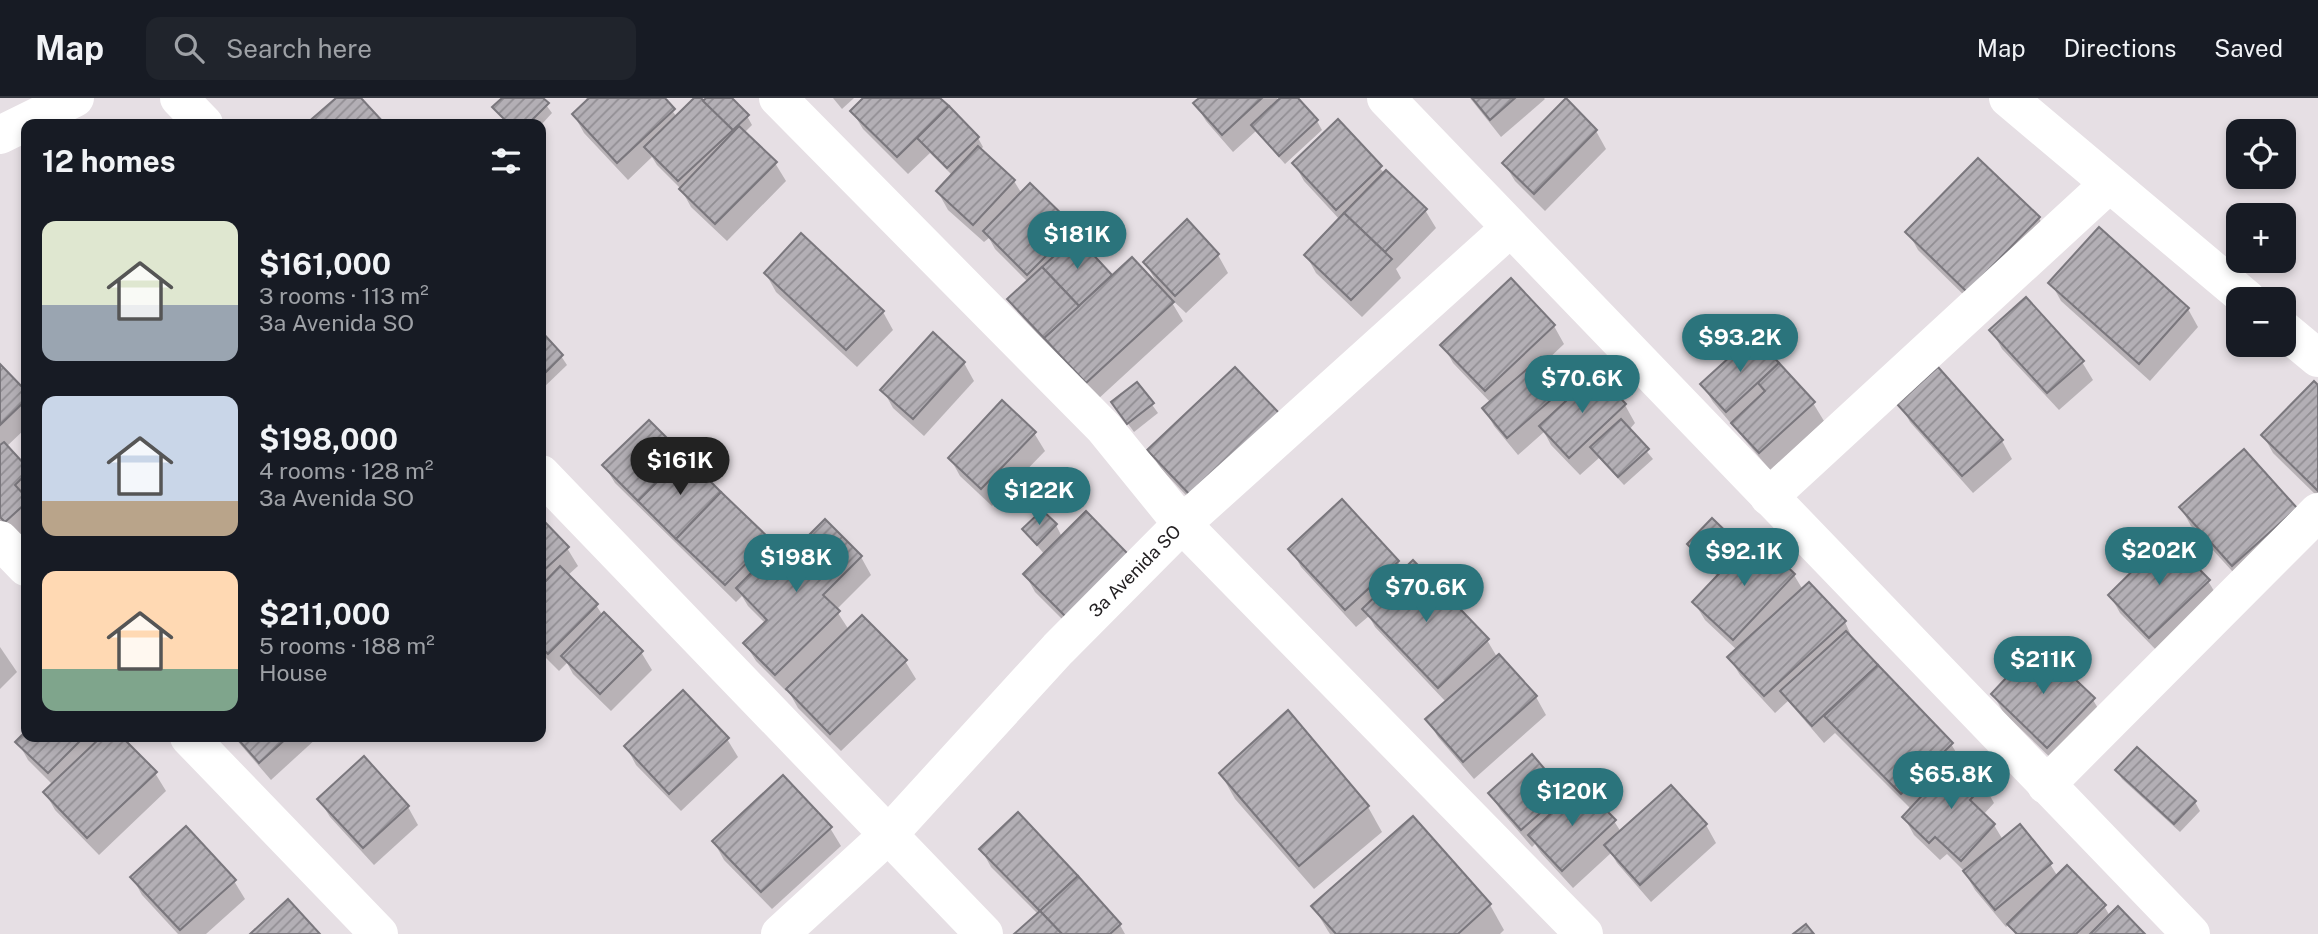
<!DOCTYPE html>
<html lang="en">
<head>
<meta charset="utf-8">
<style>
	:root { --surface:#171b24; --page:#20242c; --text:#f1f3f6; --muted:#9ea1a6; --line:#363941; --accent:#2b747c }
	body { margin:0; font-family:"Public Sans",sans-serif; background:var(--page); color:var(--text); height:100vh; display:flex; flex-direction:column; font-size:26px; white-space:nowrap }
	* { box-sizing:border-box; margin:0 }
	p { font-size:23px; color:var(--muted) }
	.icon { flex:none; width:38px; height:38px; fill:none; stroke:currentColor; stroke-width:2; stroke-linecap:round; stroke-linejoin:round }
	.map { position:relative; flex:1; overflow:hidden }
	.sheet { position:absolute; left:21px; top:21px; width:525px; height:623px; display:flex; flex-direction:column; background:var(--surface); border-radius:14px; box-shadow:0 4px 10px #0003 }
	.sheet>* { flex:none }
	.tools { position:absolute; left:2226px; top:21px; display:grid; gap:14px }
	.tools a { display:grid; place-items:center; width:70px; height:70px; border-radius:14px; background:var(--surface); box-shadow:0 4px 10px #0003; font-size:35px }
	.price { position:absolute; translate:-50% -60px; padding:0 16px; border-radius:24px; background:var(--accent); color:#fff; font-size:23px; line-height:46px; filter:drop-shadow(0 2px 4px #0008) }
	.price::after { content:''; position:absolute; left:50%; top:42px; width:21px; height:16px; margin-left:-10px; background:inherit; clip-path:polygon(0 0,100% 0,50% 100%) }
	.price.on { background:#222; color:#fff }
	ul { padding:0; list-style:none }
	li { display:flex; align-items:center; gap:21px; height:175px; padding:0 21px }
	li span { display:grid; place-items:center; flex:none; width:196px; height:140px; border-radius:14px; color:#555 }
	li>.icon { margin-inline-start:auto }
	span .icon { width:84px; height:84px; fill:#fffc; stroke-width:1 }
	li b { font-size:30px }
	h2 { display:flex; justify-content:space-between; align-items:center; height:84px; padding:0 21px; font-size:30px }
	header { display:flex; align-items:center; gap:42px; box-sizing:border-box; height:98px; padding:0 35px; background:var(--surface); border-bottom:2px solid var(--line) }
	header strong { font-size:33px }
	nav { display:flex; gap:38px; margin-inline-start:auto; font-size:24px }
	.search { width:490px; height:63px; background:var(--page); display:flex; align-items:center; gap:18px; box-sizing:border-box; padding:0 24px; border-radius:14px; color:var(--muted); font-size:26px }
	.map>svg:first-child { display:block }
	.shadow { fill:#0003 }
	.building { fill:url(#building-hatch); stroke:#7a777d; stroke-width:2 }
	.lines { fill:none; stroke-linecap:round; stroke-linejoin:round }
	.minor { stroke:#fff; stroke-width:38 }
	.labels { text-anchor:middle; stroke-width:5; stroke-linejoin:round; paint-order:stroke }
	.street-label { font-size:18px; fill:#232022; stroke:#f3edf1 }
</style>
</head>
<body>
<header>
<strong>Map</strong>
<div class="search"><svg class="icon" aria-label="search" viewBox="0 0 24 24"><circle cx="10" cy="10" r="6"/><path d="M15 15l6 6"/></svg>Search here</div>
<nav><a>Map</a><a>Directions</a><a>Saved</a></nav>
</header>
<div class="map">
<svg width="2318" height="836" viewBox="0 0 2318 836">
	<defs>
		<pattern id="building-hatch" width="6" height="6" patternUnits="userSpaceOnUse" patternTransform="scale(1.75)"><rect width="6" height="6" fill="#b3afb5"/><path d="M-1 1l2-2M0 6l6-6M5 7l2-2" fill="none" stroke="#918e93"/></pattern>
	</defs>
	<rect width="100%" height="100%" fill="#e6dfe4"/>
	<g class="shadow">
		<path d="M504 0H541L552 15 541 27 507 26 495 10Z"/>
		<path d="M586 0H662L677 19 697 0 704 5 708 0H729L747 18 752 27 744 35 775 65 786 83 727 143 691 109 681 91 657 67 652 59 628 82 584 35 574 17 588 3Z"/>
		<path d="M833 0H854L842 11Z"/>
		<path d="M865 0H938L978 40 983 49 980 52 1014 83 1022 96 1074 130 1084 148 1111 180 1159 189 1145 164 1218 157 1228 175 1186 215 1168 198 1183 223 1097 302 1014 210 1009 201 1028 184 995 151 989 140 984 144 948 112 938 94 953 78 930 55 908 76 863 31 852 13Z"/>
		<path d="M1201 0H1277L1279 3 1283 0H1296L1317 23 1322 32 1285 66 1256 33 1233 54 1206 23 1195 5Z"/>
		<path d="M1470 0H1544L1545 1 1501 39Z"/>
		<path d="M1338 24 1385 76 1425 112 1436 130 1396 171 1401 180 1362 219 1316 175 1306 157 1340 122 1304 83 1294 65Z"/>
		<path d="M1596 33 1606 51 1545 113 1515 83 1504 65Z"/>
		<path d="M2039 120 2049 138 1978 211 1918 152 1908 134Z"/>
		<path d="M766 176 883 214 893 232 857 269 776 194Z"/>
		<path d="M2051 185 2188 211 2198 229 2150 283 2061 203Z"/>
		<path d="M1554 228 1564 246 1544 265 1572 300 1596 278 1625 307 1635 325 1629 332 1653 361 1624 387 1599 360 1580 377 1551 347 1544 334 1518 357 1494 328 1484 310 1490 304 1453 265 1443 247Z"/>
		<path d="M1992 233 2082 264 2093 282 2059 312 2002 251Z"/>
		<path d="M541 236 561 258 567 267 541 292Z"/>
		<path d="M1754 240 1813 305 1824 323 1770 372 1713 304 1702 286Z"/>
		<path d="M964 265 974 283 924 338 893 310 883 292Z"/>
		<path d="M0 268 26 295V330L6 349 26 370V432L17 441 0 424Z"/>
		<path d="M1137 286 1158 315 1134 334 1113 305Z"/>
		<path d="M2318 289V399L2273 355 2263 337Z"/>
		<path d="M1900 306 2002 343 2012 361 1973 395 1910 324Z"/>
		<path d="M1278 317 1204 416 1160 370 1150 352Z"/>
		<path d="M1034 335 1045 353 992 408 960 378 950 360Z"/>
		<path d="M604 367 768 442 775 454 861 459 871 477 836 512 849 532 905 563 916 581 841 653 798 610 788 592 786 593 756 563 745 545 766 526 748 508 742 498 736 504 615 385Z"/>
		<path d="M1342 404 1398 464 1403 474 1487 542 1497 559 1536 599 1546 617 1474 681 1438 639 1427 621 1446 604 1375 529 1369 518 1356 529 1301 469 1291 451Z"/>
		<path d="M2181 410 2295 411 2243 485 2191 428Z"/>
		<path d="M541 423 567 450 578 468 567 478 596 507 603 518 641 554 652 572 611 613 573 576 567 565 559 573 541 555Z"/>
		<path d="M1056 427 1062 439 1077 536 1035 494 1025 476 1045 457 1024 432Z"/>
		<path d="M1755 440 1794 477 1803 492 1809 486 1845 524 1854 544 1951 646 1962 664 1984 687 1994 705 1983 717 1994 727 2003 742 2050 766 2058 779 2104 808 2110 818 2143 836H2015L2009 826 2006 829 1975 792 1964 773 1947 756 1940 762 1914 737 1904 719 1911 711 1835 635 1824 645 1788 603 1775 615 1740 577 1729 559 1737 552 1705 522 1694 504 1718 479 1695 456 1689 447 1738 448 1742 454Z"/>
		<path d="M2208 483 2219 501 2161 557 2120 515 2110 497Z"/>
		<path d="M0 549 17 574 0 591Z"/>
		<path d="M1993 596 2093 602 2104 620 2058 667 2003 614Z"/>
		<path d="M26 635V639H120L155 675 166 693 99 757 55 712 45 694 53 687 28 662 18 644Z"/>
		<path d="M234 639H318L271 682Z"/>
		<path d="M727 641 738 659 681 713 636 667 626 648Z"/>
		<path d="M2117 672 2195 704 2200 713 2180 734 2122 681Z"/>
		<path d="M1221 676 1368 709 1382 734 1314 791 1235 701Z"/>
		<path d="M1671 689 1706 727 1716 745 1651 804 1617 765 1611 755 1573 790 1541 755 1535 746 1532 749 1501 713 1490 695H1563L1567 702 1614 723 1621 734Z"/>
		<path d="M319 701 408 709 418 727 374 767 330 719Z"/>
		<path d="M1413 721 1490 807 1504 832 1500 836H1330L1328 833 1313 808Z"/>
		<path d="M830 730 841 748 772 811 724 762 714 744Z"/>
		<path d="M981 751 1120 827 1125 836H1017L1039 817 991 769Z"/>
		<path d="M132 779 234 783 245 801 206 836H178L142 797Z"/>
	</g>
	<g class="building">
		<path d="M336 0H361L385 26H306Z"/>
		<path d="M502 0H543L549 5 528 26H509L492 9Z"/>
		<path d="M589 0H665L675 11 617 65 572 16Z"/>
		<path d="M694 0H701L733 32 678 83 644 49Z"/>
		<path d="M706 0H732L749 17 733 32 703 3Z"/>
		<path d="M863 0H940L949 8 897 59 850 13Z"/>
		<path d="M1199 0H1262L1222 37 1193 5Z"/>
		<path d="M1280 0H1298L1318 22 1279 58 1251 27Z"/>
		<path d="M1472 0H1515L1490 22Z"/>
		<path d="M1566 0 1597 32 1534 96 1502 65Z"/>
		<path d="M949 8 979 39 947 70 917 40Z"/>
		<path d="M1338 21 1382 68 1336 112 1292 65Z"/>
		<path d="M739 28 777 64 715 126 679 91Z"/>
		<path d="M978 48 1015 82 973 127 936 93Z"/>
		<path d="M1978 60 2040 119 1967 194 1905 134Z"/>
		<path d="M1386 72 1427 111 1385 154 1344 115Z"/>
		<path d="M1030 85 1075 129 1027 177 983 133Z"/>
		<path d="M1344 115 1392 161 1351 202 1304 157Z"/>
		<path d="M1187 121 1219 156 1175 198 1143 164Z"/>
		<path d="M2099 129 2189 210 2139 266 2048 185Z"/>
		<path d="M801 135 884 213 846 252 764 175Z"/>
		<path d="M1076 138 1112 177 1079 208 1042 169Z"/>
		<path d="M1132 159 1174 204 1086 285 1044 240Z"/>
		<path d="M1042 169 1079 208 1044 240 1007 201Z"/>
		<path d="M1511 180 1555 227 1485 293 1440 247Z"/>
		<path d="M2026 199 2084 263 2047 295 1989 232Z"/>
		<path d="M541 233 563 257 541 279Z"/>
		<path d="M933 234 965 264 913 321 880 292Z"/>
		<path d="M1754 237 1779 265 1726 314 1700 286Z"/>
		<path d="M1541 259 1567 288 1507 340 1482 310Z"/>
		<path d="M1779 265 1815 304 1759 355 1731 325 1765 293 1758 285Z"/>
		<path d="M0 266 26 293V302L0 327Z"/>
		<path d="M1235 269 1280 316 1192 399 1147 352Z"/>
		<path d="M1938 269 2003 342 1962 378 1897 306Z"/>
		<path d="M1596 275 1626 306 1569 360 1539 328Z"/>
		<path d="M2314 283 2318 287V393L2261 337Z"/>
		<path d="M1137 284 1154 305 1127 326 1111 304Z"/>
		<path d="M1002 302 1036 334 981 391 948 360Z"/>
		<path d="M1621 321 1649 351 1618 379 1590 349Z"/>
		<path d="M649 322 684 357 638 403 602 367Z"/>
		<path d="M4 344 26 368V376L15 387 26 399V405L5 424 0 419V347Z"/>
		<path d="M2244 351 2297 410 2232 468 2179 409Z"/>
		<path d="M684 357 721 394 676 441 638 403Z"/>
		<path d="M721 394 770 441 725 487 676 441Z"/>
		<path d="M1342 401 1399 463 1345 512 1288 451Z"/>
		<path d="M1042 412 1057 426 1037 447 1022 431Z"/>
		<path d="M1086 413 1128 456 1066 519 1023 476Z"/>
		<path d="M541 420 569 449 541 475Z"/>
		<path d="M1712 420 1740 447 1714 473 1687 446Z"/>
		<path d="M825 421 862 458 823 497 840 513 775 577 743 545 767 522 736 490 785 441 795 451Z"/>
		<path d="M1755 438 1795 476 1733 542 1692 504Z"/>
		<path d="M2167 439 2210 482 2149 540 2108 497Z"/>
		<path d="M1413 462 1489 541 1438 590 1362 511Z"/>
		<path d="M560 468 598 506 548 556 541 549V488Z"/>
		<path d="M1809 484 1846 523 1764 598 1727 559Z"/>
		<path d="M604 514 643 553 600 596 561 558Z"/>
		<path d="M862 517 907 562 830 636 786 591Z"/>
		<path d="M1846 533 1878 567 1812 628 1780 593Z"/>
		<path d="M2038 546 2095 600 2047 650 1991 596Z"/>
		<path d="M1499 556 1537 598 1463 664 1425 621Z"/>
		<path d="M1878 567 1953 645 1901 696 1824 618Z"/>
		<path d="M683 592 729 640 669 696 624 648Z"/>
		<path d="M1288 612 1369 708 1299 768 1219 675Z"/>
		<path d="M26 633V639H84L48 675 15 644Z"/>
		<path d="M101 639H122L157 674 87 740 43 694Z"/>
		<path d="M236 639H288L259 665Z"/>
		<path d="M2137 649 2196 703 2174 726 2115 672Z"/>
		<path d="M1532 656 1564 694 1521 732 1488 695Z"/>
		<path d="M364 658 409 708 363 750 317 701Z"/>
		<path d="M1957 660 1985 686 1970 702 1995 726 1961 763 1935 739 1929 745 1902 719Z"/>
		<path d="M783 677 832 729 761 794 712 743Z"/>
		<path d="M1581 687 1616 722 1562 773 1528 737Z"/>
		<path d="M1671 687 1707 726 1640 787 1604 747Z"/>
		<path d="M1018 714 1078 778 1040 813 979 751Z"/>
		<path d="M1413 718 1491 806 1458 836H1336L1311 808Z"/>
		<path d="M2020 726 2052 765 1995 812 1963 773Z"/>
		<path d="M186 728 236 782 180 832 130 779Z"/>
		<path d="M2067 767 2106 807 2076 836H2017L2007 826Z"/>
		<path d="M1078 778 1121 826 1110 836H1062L1040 813Z"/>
		<path d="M288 801 320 836H250Z"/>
		<path d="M2118 808 2145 836H2090Z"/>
		<path d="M1040 813 1062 836H1014Z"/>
		<path d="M1806 826 1814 836H1793Z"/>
	</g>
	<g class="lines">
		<g class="minor">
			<path d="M179 0 204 26"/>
			<path d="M778 0 1104 330 1182 426 1584 836"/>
			<path d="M1386 0 2191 836"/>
			<path d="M2008 0 2247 201"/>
			<path d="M0 37 75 0"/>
			<path d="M2284 232 2318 260"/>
			<path d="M541 376 984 836"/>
			<path d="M1769 399 2109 86"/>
			<path d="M0 442 26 469"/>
			<path d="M189 639 379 836"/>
			<path d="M2046 687 2318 414"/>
			<path id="s1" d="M780 836 888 737 1058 551 1182 426 1509 131"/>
		</g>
	</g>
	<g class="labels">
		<g class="street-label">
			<text dy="6" stroke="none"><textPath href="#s1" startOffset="508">3a Avenida SO</textPath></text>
		</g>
	</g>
</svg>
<div class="tools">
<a><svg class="icon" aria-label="locate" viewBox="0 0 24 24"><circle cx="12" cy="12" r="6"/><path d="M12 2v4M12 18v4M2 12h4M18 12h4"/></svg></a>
<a>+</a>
<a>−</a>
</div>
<b class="price" style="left:1077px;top:173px">$181K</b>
<b class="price" style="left:1740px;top:276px">$93.2K</b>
<b class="price" style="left:1582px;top:317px">$70.6K</b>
<b class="price on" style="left:680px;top:399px">$161K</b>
<b class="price" style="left:1039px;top:429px">$122K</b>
<b class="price" style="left:2159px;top:489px">$202K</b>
<b class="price" style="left:1744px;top:490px">$92.1K</b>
<b class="price" style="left:796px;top:496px">$198K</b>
<b class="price" style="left:1426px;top:526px">$70.6K</b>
<b class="price" style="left:2043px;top:598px">$211K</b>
<b class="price" style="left:1951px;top:713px">$65.8K</b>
<b class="price" style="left:1572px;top:730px">$120K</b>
<section class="sheet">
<h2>12 homes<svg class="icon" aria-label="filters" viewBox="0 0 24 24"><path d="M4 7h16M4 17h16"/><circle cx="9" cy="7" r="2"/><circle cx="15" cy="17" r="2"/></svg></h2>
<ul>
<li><span style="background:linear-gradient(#dfe7d0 60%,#9aa5b1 0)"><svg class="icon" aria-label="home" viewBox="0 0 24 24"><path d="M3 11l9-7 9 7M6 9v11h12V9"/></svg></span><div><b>$161,000</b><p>3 rooms · 113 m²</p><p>3a Avenida SO</p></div></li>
<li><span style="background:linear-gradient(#c9d6e8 75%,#b9a48a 0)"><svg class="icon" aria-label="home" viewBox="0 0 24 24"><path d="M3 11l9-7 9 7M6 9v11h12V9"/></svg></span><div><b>$198,000</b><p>4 rooms · 128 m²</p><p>3a Avenida SO</p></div></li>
<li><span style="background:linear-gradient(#ffd9b3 70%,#7fa58c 0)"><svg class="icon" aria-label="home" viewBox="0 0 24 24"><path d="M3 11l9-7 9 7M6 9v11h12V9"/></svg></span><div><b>$211,000</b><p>5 rooms · 188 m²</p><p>House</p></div></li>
</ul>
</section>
</div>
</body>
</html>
